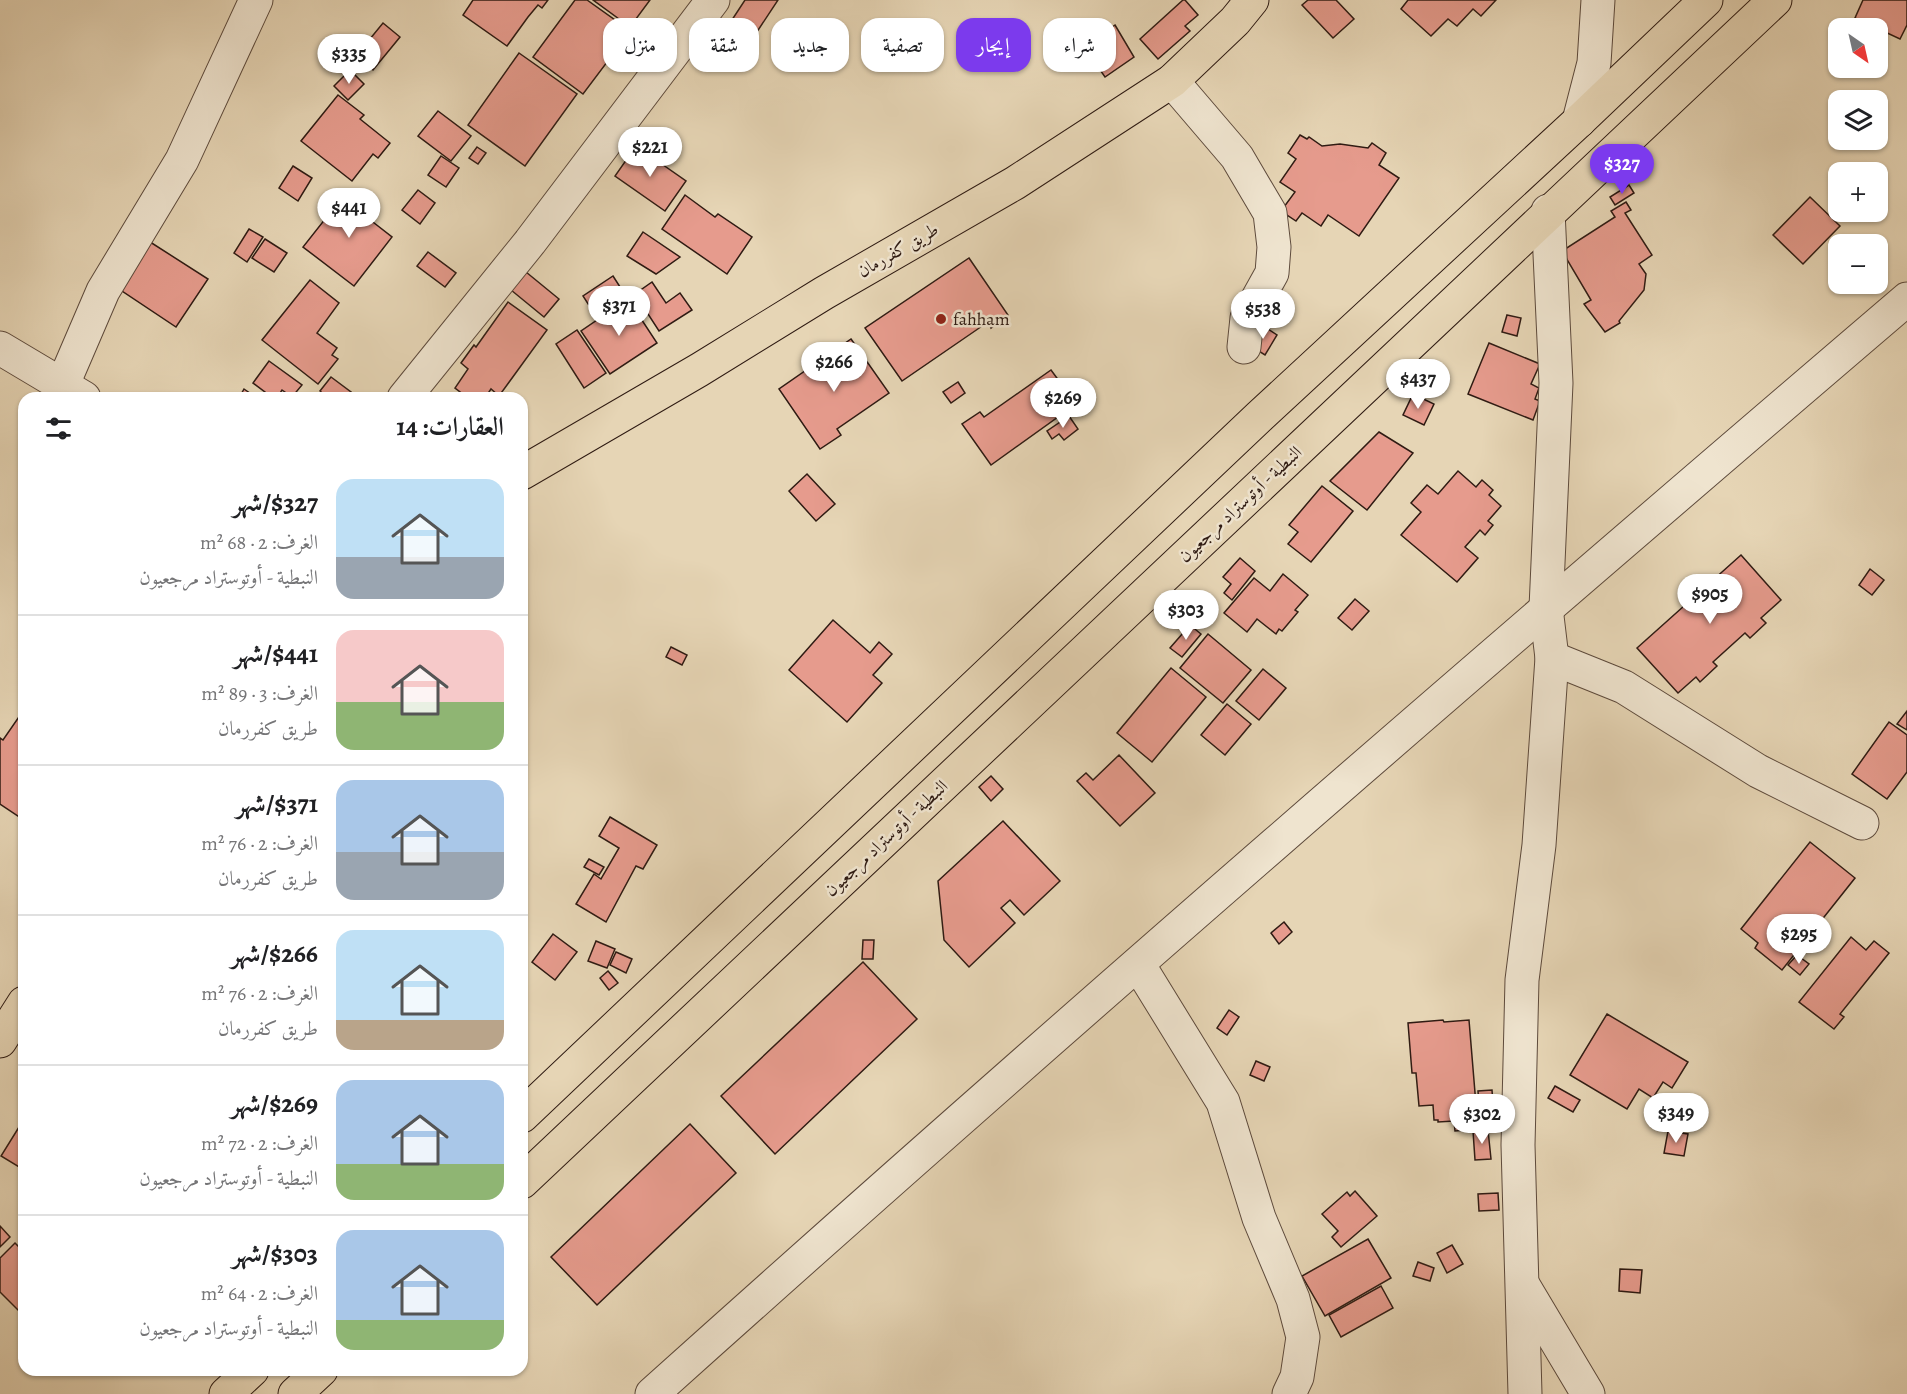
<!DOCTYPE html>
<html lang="ar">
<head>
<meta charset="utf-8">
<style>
	:root { --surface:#fff; --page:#f2f2f2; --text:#202124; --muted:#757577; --line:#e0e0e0; --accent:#7c3aed }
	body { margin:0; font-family:Alegreya,Amiri,serif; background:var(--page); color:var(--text); direction:rtl; height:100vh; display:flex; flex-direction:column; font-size:22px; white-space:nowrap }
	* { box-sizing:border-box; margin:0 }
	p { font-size:20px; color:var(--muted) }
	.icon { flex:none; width:33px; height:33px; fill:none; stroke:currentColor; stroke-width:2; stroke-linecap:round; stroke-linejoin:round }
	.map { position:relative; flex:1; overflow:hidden; direction:ltr }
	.sheet { position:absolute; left:18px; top:392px; width:510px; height:984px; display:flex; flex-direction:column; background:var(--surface); border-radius:18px; box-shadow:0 2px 4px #0004; direction:rtl }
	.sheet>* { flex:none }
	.top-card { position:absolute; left:546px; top:18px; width:570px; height:54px; direction:rtl; display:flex; gap:12px }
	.needle { width:39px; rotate:146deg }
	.buttons { position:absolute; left:1828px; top:18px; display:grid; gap:12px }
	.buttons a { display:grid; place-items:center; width:60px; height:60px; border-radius:12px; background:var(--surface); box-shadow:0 2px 4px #0004; font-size:30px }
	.price { position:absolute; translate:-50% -51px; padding:0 14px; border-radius:21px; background:#fff; color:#222; font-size:20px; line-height:39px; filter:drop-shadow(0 2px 3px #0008) }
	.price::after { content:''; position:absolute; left:50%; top:36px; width:18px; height:14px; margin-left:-9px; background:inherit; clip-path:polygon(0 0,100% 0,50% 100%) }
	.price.on { background:var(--accent); color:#fff }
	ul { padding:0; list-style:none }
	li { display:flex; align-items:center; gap:18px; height:150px; padding:0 24px }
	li+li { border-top:2px solid var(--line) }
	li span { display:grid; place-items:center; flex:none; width:168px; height:120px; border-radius:18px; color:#555 }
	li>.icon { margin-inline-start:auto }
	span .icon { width:72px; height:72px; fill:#fffc; stroke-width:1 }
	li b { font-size:26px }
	h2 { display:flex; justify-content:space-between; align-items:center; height:72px; padding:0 24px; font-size:26px }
	.chip { padding:0 21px; border-radius:18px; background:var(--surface); box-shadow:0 2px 4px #0004; font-size:21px; line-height:54px }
	.chip.on { background:var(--accent); color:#fff }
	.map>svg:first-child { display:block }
	.building { fill:#e69b8d; stroke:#2f1b13; stroke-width:1.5 }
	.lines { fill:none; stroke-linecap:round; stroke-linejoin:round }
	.minor-casing { stroke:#5d4a3c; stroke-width:35 }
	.major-casing { stroke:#2f1b13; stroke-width:35 }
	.highway-casing { stroke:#2f1b13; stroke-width:35 }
	.minor { stroke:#efe4cf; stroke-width:33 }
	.major { stroke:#e6d5b5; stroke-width:33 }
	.highway { stroke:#e6d5b5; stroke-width:33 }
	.poi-dot { fill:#8f2418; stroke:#efe4cf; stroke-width:2 }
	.labels { text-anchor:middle; stroke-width:5; stroke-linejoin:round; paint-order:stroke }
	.street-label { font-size:18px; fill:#2f1b13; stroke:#efe4cf }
	.poi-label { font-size:18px; fill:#2f1b13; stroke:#efe4cf; text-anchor:start }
</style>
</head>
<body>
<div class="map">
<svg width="1907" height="1394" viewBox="0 0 1907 1394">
	<rect width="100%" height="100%" fill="#e6d5b5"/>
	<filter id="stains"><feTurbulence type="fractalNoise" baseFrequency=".00333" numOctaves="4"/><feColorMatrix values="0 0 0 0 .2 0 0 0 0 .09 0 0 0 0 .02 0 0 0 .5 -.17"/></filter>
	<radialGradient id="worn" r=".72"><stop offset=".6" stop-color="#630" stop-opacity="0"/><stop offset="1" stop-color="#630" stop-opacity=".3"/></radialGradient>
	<g class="building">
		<path d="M473 0H548L542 8 538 5 528 17 507 46 463 15Z"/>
		<path d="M575 0H587L622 25 615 35 623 41 583 94 533 57Z"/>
		<path d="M593 0H650L630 27Z"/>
		<path d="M745 0H778L747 47 724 32Z"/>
		<path d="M1183 0H1185L1198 15 1185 26 1190 31 1158 59 1140 39Z"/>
		<path d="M1308 0H1336L1354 19 1333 38 1302 5Z"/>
		<path d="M1408 0H1496L1481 16 1473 9 1457 26 1448 19 1431 36 1401 9Z"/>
		<path d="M1863 0H1907V25L1900 39 1855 18Z"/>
		<path d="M383 23 400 37 373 70 356 56Z"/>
		<path d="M1115 25 1134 57 1105 77 1084 47Z"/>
		<path d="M519 53 577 94 525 166 468 125Z"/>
		<path d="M350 70 364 84 348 100 334 86Z"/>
		<path d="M338 95 364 115 360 119 390 143 378 158 373 154 352 181 301 141Z"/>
		<path d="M438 111 471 136 451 161 418 136Z"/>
		<path d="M1300 135 1307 139 1309 137 1322 146 1340 144 1368 148 1372 143 1386 153 1379 165 1399 178 1359 236 1328 215 1321 226 1302 213 1296 221 1281 211 1295 192 1280 182 1296 159 1288 153Z"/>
		<path d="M636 146 686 181 665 211 615 176Z"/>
		<path d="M477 147 486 153 478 164 469 158Z"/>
		<path d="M441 156 459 168 446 187 428 175Z"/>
		<path d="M293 166 312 178 298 201 279 188Z"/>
		<path d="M1629 185 1634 193 1615 205 1610 197Z"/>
		<path d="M348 190 376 211 369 219 392 237 354 286 303 247Z"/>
		<path d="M418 190 435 203 420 224 402 210Z"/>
		<path d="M685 195 715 217 718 214 752 237 727 274 662 229Z"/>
		<path d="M1810 197 1840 226 1803 264 1773 235Z"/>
		<path d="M1626 202 1631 210 1625 213 1652 255 1639 264 1646 274 1644 290 1619 321 1620 323 1605 332 1584 304 1591 300 1562 251 1615 217 1611 211Z"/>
		<path d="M249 229 263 237 247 262 234 253Z"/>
		<path d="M643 232 680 257 656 274 627 256Z"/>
		<path d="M265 239 287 253 274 272 252 258Z"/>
		<path d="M147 240 208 279 176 327 116 287Z"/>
		<path d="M428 252 456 273 445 287 417 266Z"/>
		<path d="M969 258 1008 315 991 328 988 322 902 381 865 328Z"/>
		<path d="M526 272 559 299 544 317 511 290Z"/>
		<path d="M613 276 622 290 592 310 583 296Z"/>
		<path d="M310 280 339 303 317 333 337 348 332 355 338 359 318 384 262 340Z"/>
		<path d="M652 282 666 303 680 293 692 310 659 331 635 294Z"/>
		<path d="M628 299 657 343 610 374 581 331Z"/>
		<path d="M508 302 547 330 499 396 491 389 485 398H468L455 388 468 369 461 363 474 345 476 347Z"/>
		<path d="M1507 315 1521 318 1517 336 1502 332Z"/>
		<path d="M1262 325 1277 335 1265 355 1249 345Z"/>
		<path d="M577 330 606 373 584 388 556 344Z"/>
		<path d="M851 339 889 393 837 429 841 435 820 449 779 389Z"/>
		<path d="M1489 343 1540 364 1531 384 1539 388 1535 399 1540 401 1533 420 1468 394Z"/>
		<path d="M269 361 302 385 292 397 282 390 277 398H273L253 383Z"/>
		<path d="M1051 370 1076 404 991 465 962 424 980 412 984 417Z"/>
		<path d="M331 377 355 395 353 398H328L320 391Z"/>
		<path d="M958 382 965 393 951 403 943 392Z"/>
		<path d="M244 389 257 398H234L236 394 240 396Z"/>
		<path d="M1413 394 1434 404 1424 425 1403 415Z"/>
		<path d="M1069 416 1078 429 1064 440 1059 434 1052 439 1047 431Z"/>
		<path d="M1379 432 1413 453 1367 510 1330 481Z"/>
		<path d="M1458 471 1476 487 1482 480 1493 490 1489 495 1501 506 1488 521 1493 525 1485 535 1480 530 1465 547 1478 558 1457 582 1401 535 1421 512 1411 503 1427 485 1438 494Z"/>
		<path d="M807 474 835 504 816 521 789 491Z"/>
		<path d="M1322 486 1353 511 1311 562 1288 544 1298 532 1289 525Z"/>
		<path d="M1741 555 1781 600 1761 618 1766 623 1750 638 1745 633 1713 662 1717 666 1700 682 1696 677 1678 693 1637 648Z"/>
		<path d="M1240 558 1255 571 1232 600 1224 593 1231 584 1223 577Z"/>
		<path d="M1870 569 1884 580 1872 595 1859 585Z"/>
		<path d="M1283 574 1308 595 1295 610 1298 612 1282 631 1279 629 1276 634 1257 619 1247 632 1224 613 1254 578 1270 591Z"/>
		<path d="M1355 599 1369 611 1352 630 1338 618Z"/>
		<path d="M833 620 870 653 879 642 892 654 873 675 882 683 847 722 789 670Z"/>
		<path d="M1190 625 1201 634 1182 657 1170 648Z"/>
		<path d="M1208 634 1251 670 1223 703 1180 668Z"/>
		<path d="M671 647 687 655 682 665 666 657Z"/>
		<path d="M1171 668 1206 697 1152 762 1117 733Z"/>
		<path d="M1263 669 1286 688 1259 720 1236 701Z"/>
		<path d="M1227 704 1251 724 1225 755 1201 735Z"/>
		<path d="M23 711H24V820L0 804V738L3 740Z"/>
		<path d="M1907 711V730L1897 724Z"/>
		<path d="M1889 722 1907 735V772L1887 799 1852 774Z"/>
		<path d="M1119 755 1155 793 1120 826 1077 781 1086 773 1093 780Z"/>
		<path d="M991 776 1003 789 991 801 979 787Z"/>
		<path d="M610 817 657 845 643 869 636 866 606 922 576 904 594 874 601 879 619 848 599 836Z"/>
		<path d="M1003 821 1060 881 1024 915 1010 900 1001 908 1015 923 969 967 944 940 938 881Z"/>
		<path d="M1810 842 1855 878 1782 970 1755 948 1758 943 1741 929Z"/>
		<path d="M589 859 604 867 599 875 584 867Z"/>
		<path d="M1284 922 1292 932 1279 944 1271 933Z"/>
		<path d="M553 934 577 952 555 980 532 962Z"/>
		<path d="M1851 937 1866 950 1874 941 1889 953 1840 1014 1844 1017 1834 1029 1799 1002Z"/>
		<path d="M863 940H874L873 959H862Z"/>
		<path d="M596 941 615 949 607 968 588 961Z"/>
		<path d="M616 952 632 959 626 973 610 965Z"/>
		<path d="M1797 955 1809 964 1800 975 1788 965Z"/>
		<path d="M863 962 917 1019 775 1154 721 1096Z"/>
		<path d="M608 971 618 983 609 990 600 978Z"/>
		<path d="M1229 1010 1239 1017 1227 1035 1217 1028Z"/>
		<path d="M1607 1014 1688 1062 1672 1088 1663 1082 1653 1098 1639 1089 1627 1109 1570 1075Z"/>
		<path d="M1443 1020 1444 1022 1469 1020 1478 1129 1455 1131 1454 1121 1438 1122V1120H1434L1433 1105 1419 1106 1416 1073H1412L1408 1023Z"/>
		<path d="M1256 1061 1270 1067 1264 1081 1250 1075Z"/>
		<path d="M1555 1086 1580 1100 1573 1112 1548 1098Z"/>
		<path d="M1492 1090 1494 1118 1480 1119 1478 1091Z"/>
		<path d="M24 1119V1170L1 1156Z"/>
		<path d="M690 1124 736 1173 597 1305 551 1257Z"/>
		<path d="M1488 1130 1491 1159 1475 1160 1473 1131Z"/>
		<path d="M1668 1131 1688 1134 1684 1156 1664 1153Z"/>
		<path d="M1355 1191 1377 1216 1341 1247 1332 1237 1338 1231 1322 1214 1347 1192 1350 1196Z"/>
		<path d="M1498 1193 1499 1210 1479 1211 1478 1194Z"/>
		<path d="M0 1226 10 1237 0 1247Z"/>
		<path d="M1368 1239 1391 1278 1325 1316 1302 1276Z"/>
		<path d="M15 1243 24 1252V1316L0 1292V1258Z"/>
		<path d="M1452 1245 1463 1264 1447 1273 1437 1253Z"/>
		<path d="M1418 1262 1434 1268 1430 1281 1413 1276Z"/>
		<path d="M1620 1269 1642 1270 1640 1293 1619 1291Z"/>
		<path d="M1381 1286 1393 1308 1341 1337 1329 1315Z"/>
	</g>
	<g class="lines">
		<defs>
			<g id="minor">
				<path d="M1172 81 1237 157 1270 213 1274 247 1272 273 1247 318 1244 347"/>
				<path d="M1579 121 1594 63 1598 0"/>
				<path d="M0 348 84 398"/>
				<path d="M63 384 103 291 182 160 256 0"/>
				<path d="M404 398 530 242 713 0"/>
				<path d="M1552 658 1624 687 1758 771 1862 823"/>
				<path d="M1138 964 1223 1102 1259 1218 1293 1299 1303 1337 1297 1377 1289 1394"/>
				<path d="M1523 1285 1588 1394"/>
				<path d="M652 1394C1065 1023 1485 660 1907 299"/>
				<path d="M1525 1394 1518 1145 1522 980 1539 845 1552 658 1546 608 1556 383 1548 211"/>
			</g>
			<g id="major">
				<path d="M522 473 699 370 824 293 1015 183 1172 81 1235 21 1252 0"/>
				<path d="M0 1041 24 1003"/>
			</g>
			<g id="highway">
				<path d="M522 1116 1260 416 1579 121 1706 0"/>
				<path d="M522 1182 1775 0"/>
				<path d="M226 1394 252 1370"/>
				<path d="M295 1394 321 1370"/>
			</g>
		</defs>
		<use href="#minor" class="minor-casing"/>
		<use href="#major" class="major-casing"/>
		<use href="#highway" class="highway-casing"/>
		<use href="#minor" class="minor"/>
		<use href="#major" class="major"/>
		<use href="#highway" class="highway"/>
	</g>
	<circle class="poi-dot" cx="941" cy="319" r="6"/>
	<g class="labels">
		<g class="street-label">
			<text transform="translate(898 250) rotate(-30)" y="6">طريق كفررمان</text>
			<text transform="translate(1240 504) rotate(-43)" y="6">النبطية - أوتوستراد مرجعيون</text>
			<text transform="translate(886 838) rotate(-43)" y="6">النبطية - أوتوستراد مرجعيون</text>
		</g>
		<g class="poi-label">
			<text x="953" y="325">fahham</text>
		</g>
	</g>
	<rect width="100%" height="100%" filter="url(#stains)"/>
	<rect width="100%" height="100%" fill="url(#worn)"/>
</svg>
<div class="buttons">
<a><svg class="needle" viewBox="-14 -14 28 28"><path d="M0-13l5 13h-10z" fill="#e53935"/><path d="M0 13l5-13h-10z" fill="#757577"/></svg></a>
<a><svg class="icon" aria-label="layers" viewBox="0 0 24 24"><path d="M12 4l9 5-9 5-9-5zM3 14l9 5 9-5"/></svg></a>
<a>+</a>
<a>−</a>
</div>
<b class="price" style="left:349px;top:85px">$335</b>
<b class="price" style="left:650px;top:178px">$221</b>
<b class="price on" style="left:1622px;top:195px">$327</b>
<b class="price" style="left:349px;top:239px">$441</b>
<b class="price" style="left:619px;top:337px">$371</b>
<b class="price" style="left:1263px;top:340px">$538</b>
<b class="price" style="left:834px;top:393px">$266</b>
<b class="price" style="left:1418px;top:410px">$437</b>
<b class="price" style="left:1063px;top:429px">$269</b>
<b class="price" style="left:1710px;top:625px">$905</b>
<b class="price" style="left:1186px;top:641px">$303</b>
<b class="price" style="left:1799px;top:965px">$295</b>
<b class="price" style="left:1676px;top:1144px">$349</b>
<b class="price" style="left:1482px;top:1145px">$302</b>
<div class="top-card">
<a class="chip">شراء</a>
<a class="chip on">إيجار</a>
<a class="chip">تصفية</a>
<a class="chip">جديد</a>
<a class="chip">شقة</a>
<a class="chip">منزل</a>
</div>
<section class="sheet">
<h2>العقارات: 14<svg class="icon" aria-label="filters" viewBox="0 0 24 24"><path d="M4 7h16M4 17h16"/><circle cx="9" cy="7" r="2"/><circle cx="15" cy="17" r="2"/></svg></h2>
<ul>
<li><span style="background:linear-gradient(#bfe0f5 65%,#9aa5b1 0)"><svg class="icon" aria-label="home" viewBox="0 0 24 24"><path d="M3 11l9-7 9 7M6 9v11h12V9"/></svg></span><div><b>$327/شهر</b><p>الغرف: 2 · 68 m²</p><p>النبطية - أوتوستراد مرجعيون</p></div></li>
<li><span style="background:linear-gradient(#f6c9c9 60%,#8fb573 0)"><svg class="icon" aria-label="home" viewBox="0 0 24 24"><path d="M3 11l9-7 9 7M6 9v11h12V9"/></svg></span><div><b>$441/شهر</b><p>الغرف: 3 · 89 m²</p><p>طريق كفررمان</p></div></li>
<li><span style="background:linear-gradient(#a9c7e8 60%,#9aa5b1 0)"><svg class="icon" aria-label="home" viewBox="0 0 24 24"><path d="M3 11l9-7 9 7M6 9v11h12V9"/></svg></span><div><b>$371/شهر</b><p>الغرف: 2 · 76 m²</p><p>طريق كفررمان</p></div></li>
<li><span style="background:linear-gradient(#bfe0f5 75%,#b9a48a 0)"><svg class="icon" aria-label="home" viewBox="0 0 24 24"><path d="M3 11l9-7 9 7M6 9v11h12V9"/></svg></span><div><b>$266/شهر</b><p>الغرف: 2 · 76 m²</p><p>طريق كفررمان</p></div></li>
<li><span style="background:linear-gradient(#a9c7e8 70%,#8fb573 0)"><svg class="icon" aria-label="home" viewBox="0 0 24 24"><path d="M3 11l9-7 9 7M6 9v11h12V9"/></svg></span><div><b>$269/شهر</b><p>الغرف: 2 · 72 m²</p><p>النبطية - أوتوستراد مرجعيون</p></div></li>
<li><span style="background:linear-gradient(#a9c7e8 75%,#8fb573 0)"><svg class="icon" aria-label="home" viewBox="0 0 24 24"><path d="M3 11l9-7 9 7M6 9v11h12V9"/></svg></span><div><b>$303/شهر</b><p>الغرف: 2 · 64 m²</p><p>النبطية - أوتوستراد مرجعيون</p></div></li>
</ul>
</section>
</div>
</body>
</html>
